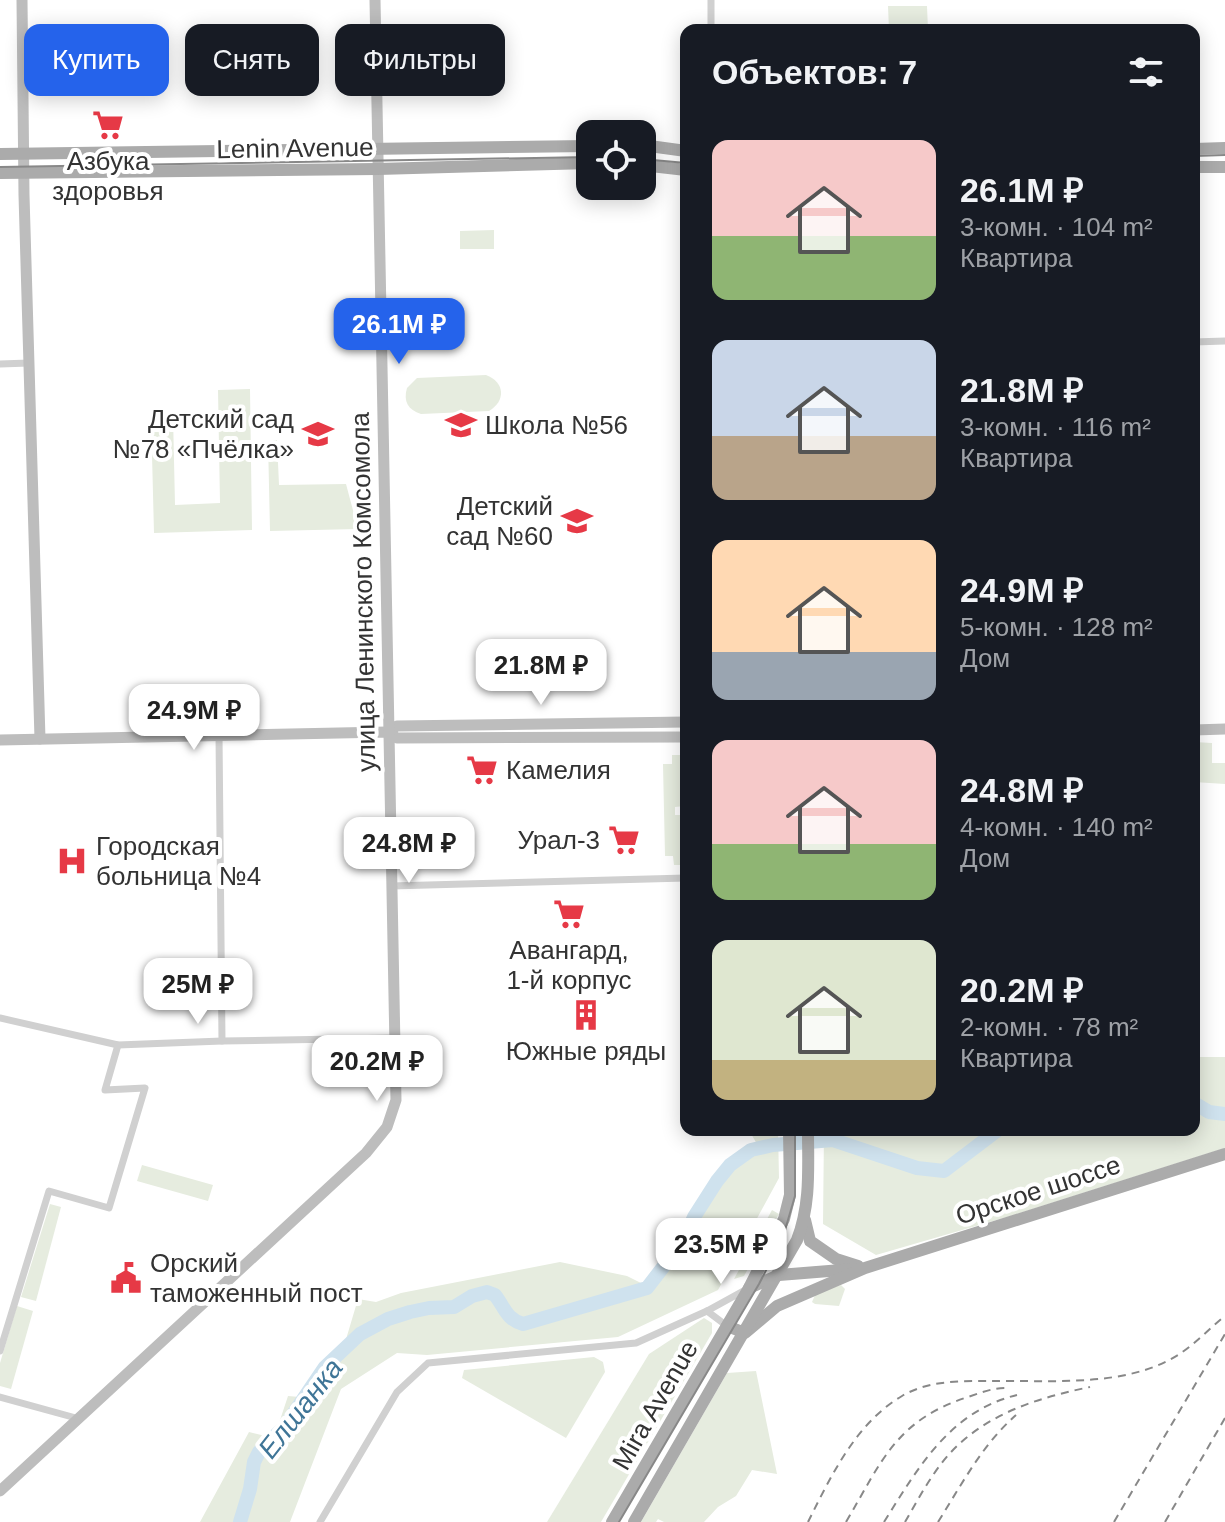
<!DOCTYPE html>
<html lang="ru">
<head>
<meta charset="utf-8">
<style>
	:root { --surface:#171b24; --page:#20242c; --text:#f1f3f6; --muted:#9ea1a6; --accent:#2563eb }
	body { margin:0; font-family:Arial,sans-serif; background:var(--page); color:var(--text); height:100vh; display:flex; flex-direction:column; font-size:30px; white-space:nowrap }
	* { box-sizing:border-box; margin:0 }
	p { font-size:26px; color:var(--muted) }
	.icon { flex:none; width:44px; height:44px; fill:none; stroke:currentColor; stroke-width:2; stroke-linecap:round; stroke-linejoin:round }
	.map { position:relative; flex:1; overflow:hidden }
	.sheet { position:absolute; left:680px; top:24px; width:520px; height:1112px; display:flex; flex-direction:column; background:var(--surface); border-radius:16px; box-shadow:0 4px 20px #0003 }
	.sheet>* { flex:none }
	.banner { position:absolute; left:24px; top:24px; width:536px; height:72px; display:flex; gap:16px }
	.tools { position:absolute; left:576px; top:120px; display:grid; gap:16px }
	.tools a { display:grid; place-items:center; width:80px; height:80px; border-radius:16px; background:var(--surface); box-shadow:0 4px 20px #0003; font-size:40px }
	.price { position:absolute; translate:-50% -68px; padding:0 18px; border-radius:16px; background:#fff; color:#222; font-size:26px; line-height:52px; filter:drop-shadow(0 2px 4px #0008) }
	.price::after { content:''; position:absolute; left:50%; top:48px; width:24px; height:18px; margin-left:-12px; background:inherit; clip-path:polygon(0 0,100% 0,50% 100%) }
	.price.on { background:var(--accent); color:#fff }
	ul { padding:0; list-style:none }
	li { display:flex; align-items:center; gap:24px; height:200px; padding:0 32px }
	li span { display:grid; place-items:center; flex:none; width:224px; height:160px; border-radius:16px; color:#555 }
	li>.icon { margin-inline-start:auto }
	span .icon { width:96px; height:96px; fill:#fffc; stroke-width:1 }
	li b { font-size:34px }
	h2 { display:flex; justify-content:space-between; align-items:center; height:96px; padding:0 32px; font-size:34px }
	.tag { padding:0 28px; border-radius:16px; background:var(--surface); box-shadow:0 4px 20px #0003; font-size:28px; line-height:72px }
	.tag.on { background:var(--accent); color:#fff }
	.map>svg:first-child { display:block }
	.green { fill:#e6ecdf }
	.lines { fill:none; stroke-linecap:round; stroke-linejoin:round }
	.river { stroke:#cfe2ee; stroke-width:14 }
	.street { stroke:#d0d0d0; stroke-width:7 }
	.secondary { stroke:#bdbdbd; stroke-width:11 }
	.primary { stroke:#ababab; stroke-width:12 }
	.tram { stroke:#888; stroke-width:2 }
	.rail { stroke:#888; stroke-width:2; stroke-dasharray:8 6; stroke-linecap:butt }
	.labels { text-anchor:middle; stroke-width:8; stroke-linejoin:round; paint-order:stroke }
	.street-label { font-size:26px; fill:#333; stroke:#fff }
	.poi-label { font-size:26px; fill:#333; stroke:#fff; text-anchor:start }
	.water-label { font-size:28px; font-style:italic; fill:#3f7597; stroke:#fff }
</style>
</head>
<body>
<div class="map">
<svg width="1225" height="1522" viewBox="0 0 1225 1522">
	<rect width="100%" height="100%" fill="#fff"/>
	<g class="green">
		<path d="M888 6H927L928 30H889Z"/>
		<path d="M494 230V249H460V231Z"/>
		<path d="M486 375C505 382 506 401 489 411L421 414C408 410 403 401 407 388L417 378Z"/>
		<path d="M250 389 252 530 154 533 151 415H173L175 505 220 503 218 390Z"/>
		<path d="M277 440 279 485 346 484 358 529 270 531 268 441Z"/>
		<path d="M1194 742 1212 743V763H1225V784L1194 782Z"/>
		<path d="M672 755H686L684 806 675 807V815H685L686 865H674L673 856H665L663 764H672Z"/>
		<path d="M1194 1057H1225V1148L1014 1215 876 1255 823 1224 824 1130H1194Z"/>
		<path d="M755 1130H778L779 1178 718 1290 618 1337 427 1355 397 1353 341 1389 290 1522H200L249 1432 274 1438 288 1396 312 1398 344 1346 358 1299 376 1302 401 1293 560 1262 627 1276 651 1288 678 1256 724 1178 757 1144 750 1132Z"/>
		<path d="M142 1165 213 1185 208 1201 137 1181Z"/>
		<path d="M50 1204 61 1207 36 1301 21 1297Z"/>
		<path d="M772 1210 779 1214 744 1276 734 1279Z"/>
		<path d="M841 1285 845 1289 839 1306 815 1304 812 1302 816 1293Z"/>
		<path d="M17 1306 33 1311 11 1389 0 1386V1363Z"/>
		<path d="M704 1318 712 1323V1333L601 1522H547L649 1354Z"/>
		<path d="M594 1357 603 1362 605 1372 566 1438 462 1378 464 1370Z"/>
		<path d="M756 1371 777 1474 752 1470 736 1496 718 1507 704 1522H664L658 1519 656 1522H641L727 1373Z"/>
	</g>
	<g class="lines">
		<g class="river">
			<path d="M1194 1103 1209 1112 1225 1114"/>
			<path d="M240 1522 250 1489 254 1462 259 1452 285 1426 325 1367 360 1334 388 1319 410 1312 429 1308 454 1307 472 1296 487 1292 495 1295C505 1308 506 1319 523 1324L647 1288 684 1240 694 1217 717 1181 730 1165 751 1150 773 1145 833 1140 917 1168 944 1171 998 1130"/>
		</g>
		<g class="street">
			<path d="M711 0V30"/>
			<path d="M1194 342 1225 341"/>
			<path d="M0 364 29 363"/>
			<path d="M219 735 222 1041"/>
			<path d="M391 886 686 878"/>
			<path d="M0 1018 118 1045 222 1041 395 1038"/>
			<path d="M707 1311 727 1326"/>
			<path d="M0 1351 49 1191 109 1208 145 1088 105 1090 118 1045"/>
			<path d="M0 1397 76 1418"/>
			<path d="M320 1522 397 1392 428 1363 636 1343 707 1311 747 1289"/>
		</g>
		<g class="secondary">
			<path d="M22 0 24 195 40 739"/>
			<path d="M1194 730 1225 729"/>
			<path d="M387 732 397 726 686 722"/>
			<path d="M0 740 387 732 397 738 686 737"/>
			<path d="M0 1491 366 1153 387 1127 396 1100 375 0"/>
		</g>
		<g class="primary">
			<path d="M642 145 686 151"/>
			<path d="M1194 149 1225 148"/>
			<path d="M0 154 590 146"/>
			<path d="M642 165 686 170"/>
			<path d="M1194 167H1225"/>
			<path d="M0 173 378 169 590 163"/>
			<path d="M805 1220 810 1241 836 1259 858 1266"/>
			<path d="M749 1288 779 1275 854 1269"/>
			<path d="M727 1326 745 1333 777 1306 865 1268 1225 1154"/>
			<path d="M612 1522 749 1288 784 1219 790 1195 789 1130"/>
			<path d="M634 1522 797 1240C811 1204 808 1167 808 1130"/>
		</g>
		<g class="tram">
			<path d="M1194 156 1225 155"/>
			<path d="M642 159 686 163"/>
			<path d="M0 167 590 157"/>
			<path d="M619 1522 759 1284 783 1237 795 1196V1130"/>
		</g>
		<g class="rail">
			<path d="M808 1522C831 1476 856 1423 902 1396 929 1380 961 1381 991 1381 1051 1380 1125 1388 1178 1355 1195 1344 1210 1328 1225 1316"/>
			<path d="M846 1522C882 1461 896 1420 968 1397 980 1393 992 1388 1005 1388"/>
			<path d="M884 1522C918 1468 950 1411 1017 1395"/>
			<path d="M905 1522C920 1496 935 1467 957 1446 994 1411 1042 1397 1090 1387"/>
			<path d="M938 1522C962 1484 982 1445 1016 1415"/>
			<path d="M1114 1522 1225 1334"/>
			<path d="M1165 1522 1225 1418"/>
		</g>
	</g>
	<defs>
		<symbol id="supermarket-bare" viewBox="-9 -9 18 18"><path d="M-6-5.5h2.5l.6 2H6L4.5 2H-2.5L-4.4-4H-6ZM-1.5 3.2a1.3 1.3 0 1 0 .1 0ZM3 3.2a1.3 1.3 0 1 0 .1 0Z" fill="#e63946" stroke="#fff" stroke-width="2.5" paint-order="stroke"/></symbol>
		<symbol id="school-bare" viewBox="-9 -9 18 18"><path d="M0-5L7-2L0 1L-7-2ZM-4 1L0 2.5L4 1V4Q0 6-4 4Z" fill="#e63946" stroke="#fff" stroke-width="2.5" paint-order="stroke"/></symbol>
		<symbol id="hospital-bare" viewBox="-9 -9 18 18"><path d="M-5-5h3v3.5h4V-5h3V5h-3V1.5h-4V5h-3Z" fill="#e63946" stroke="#fff" stroke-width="2.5" paint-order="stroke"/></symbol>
		<symbol id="building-bare" viewBox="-9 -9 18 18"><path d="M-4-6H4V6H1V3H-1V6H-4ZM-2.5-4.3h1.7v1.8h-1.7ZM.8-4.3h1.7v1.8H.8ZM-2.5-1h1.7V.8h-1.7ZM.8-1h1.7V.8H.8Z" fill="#e63946" stroke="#fff" stroke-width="2.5" paint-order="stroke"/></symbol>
		<symbol id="civic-bare" viewBox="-9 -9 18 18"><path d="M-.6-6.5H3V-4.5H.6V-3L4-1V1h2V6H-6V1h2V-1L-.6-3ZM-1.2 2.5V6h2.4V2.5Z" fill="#e63946" stroke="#fff" stroke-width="2.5" paint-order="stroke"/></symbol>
	</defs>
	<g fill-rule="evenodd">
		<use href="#supermarket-bare" x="86" y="103" width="44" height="44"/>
		<use href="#school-bare" x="439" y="403" width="44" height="44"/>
		<use href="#school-bare" x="296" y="412" width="44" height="44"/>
		<use href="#school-bare" x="555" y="499" width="44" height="44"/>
		<use href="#supermarket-bare" x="460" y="748" width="44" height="44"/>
		<use href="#supermarket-bare" x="602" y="818" width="44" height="44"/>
		<use href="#hospital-bare" x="50" y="839" width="44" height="44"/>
		<use href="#supermarket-bare" x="547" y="892" width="44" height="44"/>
		<use href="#building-bare" x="564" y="993" width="44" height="44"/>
		<use href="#civic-bare" x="104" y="1256" width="44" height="44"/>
	</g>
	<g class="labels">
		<g class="street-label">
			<text transform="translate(295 148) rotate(-1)" y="9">Lenin Avenue</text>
			<text transform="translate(363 592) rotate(-91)" y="9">улица Ленинского Комсомола</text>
			<text transform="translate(1038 1190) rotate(-18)" y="9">Орское шоссе</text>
			<text transform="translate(655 1405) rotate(-60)" y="9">Mira Avenue</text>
		</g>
		<g class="poi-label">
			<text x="108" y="170" text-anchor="middle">Азбука<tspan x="108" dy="30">здоровья</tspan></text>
			<text x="294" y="428" text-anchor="end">Детский сад<tspan x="294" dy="30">№78 «Пчёлка»</tspan></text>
			<text x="485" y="434">Школа №56</text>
			<text x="553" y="515" text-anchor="end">Детский<tspan x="553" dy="30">сад №60</tspan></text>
			<text x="506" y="779">Камелия</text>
			<text x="600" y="849" text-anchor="end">Урал-3</text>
			<text x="96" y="855">Городская<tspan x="96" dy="30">больница №4</tspan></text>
			<text x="569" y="959" text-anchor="middle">Авангард,<tspan x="569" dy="30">1-й корпус</tspan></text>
			<text x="586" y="1060" text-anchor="middle">Южные ряды</text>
			<text x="150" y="1272">Орский<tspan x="150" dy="30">таможенный пост</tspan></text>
		</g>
		<g class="water-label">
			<text transform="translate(300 1408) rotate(-52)" y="10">Елшанка</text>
		</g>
	</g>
</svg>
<div class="tools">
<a><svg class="icon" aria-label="locate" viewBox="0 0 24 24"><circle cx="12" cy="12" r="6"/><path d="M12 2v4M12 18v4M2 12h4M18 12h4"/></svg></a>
</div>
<b class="price on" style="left:399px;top:366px">26.1M ₽</b>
<b class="price" style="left:541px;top:707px">21.8M ₽</b>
<b class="price" style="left:194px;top:752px">24.9M ₽</b>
<b class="price" style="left:409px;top:885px">24.8M ₽</b>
<b class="price" style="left:198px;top:1026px">25M ₽</b>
<b class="price" style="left:377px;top:1103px">20.2M ₽</b>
<b class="price" style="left:721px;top:1286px">23.5M ₽</b>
<div class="banner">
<a class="tag on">Купить</a>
<a class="tag">Снять</a>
<a class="tag">Фильтры</a>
</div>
<section class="sheet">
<h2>Объектов: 7<svg class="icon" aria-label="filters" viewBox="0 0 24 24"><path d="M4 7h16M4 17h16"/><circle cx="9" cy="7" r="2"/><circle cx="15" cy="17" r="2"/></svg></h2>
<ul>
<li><span style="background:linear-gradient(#f6c9c9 60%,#8fb573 0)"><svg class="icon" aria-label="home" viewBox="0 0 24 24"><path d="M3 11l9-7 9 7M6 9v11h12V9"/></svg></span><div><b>26.1M ₽</b><p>3-комн. · 104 m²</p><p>Квартира</p></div></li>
<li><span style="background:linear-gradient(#c9d6e8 60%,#b9a48a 0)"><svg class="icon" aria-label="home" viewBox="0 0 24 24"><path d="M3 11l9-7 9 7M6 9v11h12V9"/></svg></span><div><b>21.8M ₽</b><p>3-комн. · 116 m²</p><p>Квартира</p></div></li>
<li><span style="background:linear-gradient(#ffd9b3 70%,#9aa5b1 0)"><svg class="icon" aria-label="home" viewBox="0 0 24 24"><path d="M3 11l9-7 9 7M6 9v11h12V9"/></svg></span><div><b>24.9M ₽</b><p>5-комн. · 128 m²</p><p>Дом</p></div></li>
<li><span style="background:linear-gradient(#f6c9c9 65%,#8fb573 0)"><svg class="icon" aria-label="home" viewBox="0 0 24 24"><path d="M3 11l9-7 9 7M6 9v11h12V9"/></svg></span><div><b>24.8M ₽</b><p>4-комн. · 140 m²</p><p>Дом</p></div></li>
<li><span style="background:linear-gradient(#dfe7d0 75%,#c2b280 0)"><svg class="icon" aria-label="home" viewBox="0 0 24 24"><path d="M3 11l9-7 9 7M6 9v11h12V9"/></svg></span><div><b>20.2M ₽</b><p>2-комн. · 78 m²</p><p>Квартира</p></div></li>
</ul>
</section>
</div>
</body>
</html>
